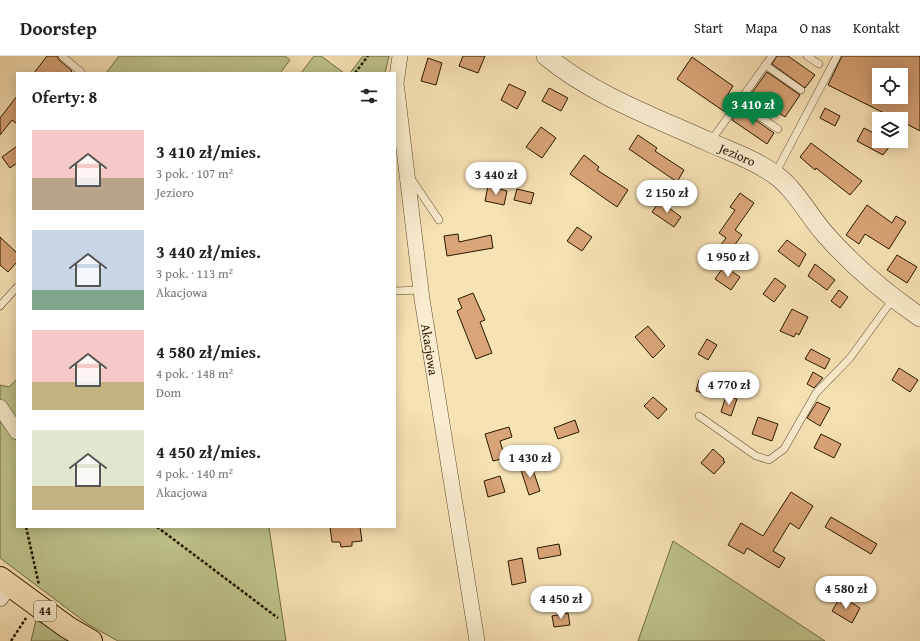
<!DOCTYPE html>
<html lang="pl">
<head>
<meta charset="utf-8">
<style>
	:root { --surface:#fff; --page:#f6f6f6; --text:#202124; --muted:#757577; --line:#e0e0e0; --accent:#0b8043 }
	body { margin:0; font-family:"Gentium Book Plus",serif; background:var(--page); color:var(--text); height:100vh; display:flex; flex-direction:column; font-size:15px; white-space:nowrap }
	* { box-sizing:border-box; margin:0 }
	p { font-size:13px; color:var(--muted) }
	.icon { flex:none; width:22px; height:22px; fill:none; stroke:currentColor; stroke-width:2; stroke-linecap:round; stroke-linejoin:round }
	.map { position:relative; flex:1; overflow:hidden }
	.details { position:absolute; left:16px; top:16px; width:380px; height:456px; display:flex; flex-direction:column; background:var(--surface); border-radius:0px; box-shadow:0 2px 10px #0003 }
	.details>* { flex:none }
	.buttons { position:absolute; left:872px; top:12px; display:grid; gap:8px }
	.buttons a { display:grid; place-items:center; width:36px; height:36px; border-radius:0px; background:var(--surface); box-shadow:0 2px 10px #0003; font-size:20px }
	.price { position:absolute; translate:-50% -34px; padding:0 9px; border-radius:14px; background:#fff; color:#222; font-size:13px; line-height:26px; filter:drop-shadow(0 1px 2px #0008) }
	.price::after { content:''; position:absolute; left:50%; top:24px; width:12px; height:9px; margin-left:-6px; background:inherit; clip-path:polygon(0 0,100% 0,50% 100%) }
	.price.selected { background:var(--accent); color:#fff }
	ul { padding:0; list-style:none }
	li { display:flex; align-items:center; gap:12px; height:100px; padding:0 16px }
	li span { display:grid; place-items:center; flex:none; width:112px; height:80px; border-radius:0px; color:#555 }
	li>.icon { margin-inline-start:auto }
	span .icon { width:48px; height:48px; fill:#fffc; stroke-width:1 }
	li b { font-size:17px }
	h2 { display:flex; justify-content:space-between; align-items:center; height:48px; padding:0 16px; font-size:17px }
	header { display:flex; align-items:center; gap:24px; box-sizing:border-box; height:56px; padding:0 20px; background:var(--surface); border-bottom:1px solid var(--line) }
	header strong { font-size:19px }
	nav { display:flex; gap:22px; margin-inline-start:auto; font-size:14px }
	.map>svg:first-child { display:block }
	.green { fill:#bec38b; stroke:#736d46 }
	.building { fill:#d9a477; stroke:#281700; fill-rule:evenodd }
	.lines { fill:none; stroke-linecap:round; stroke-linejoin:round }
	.service-casing { stroke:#5c4a2d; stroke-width:8 }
	.minor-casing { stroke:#5c4a2d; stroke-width:16 }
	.tertiary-casing { stroke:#5c4a2d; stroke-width:20 }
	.primary-casing { stroke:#281700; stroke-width:24 }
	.path { stroke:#281700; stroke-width:2.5; stroke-dasharray:3 2; stroke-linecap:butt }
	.service { stroke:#faecce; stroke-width:7 }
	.minor { stroke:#faecce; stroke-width:15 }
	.tertiary { stroke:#faecce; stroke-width:19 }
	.primary { stroke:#f7e2b4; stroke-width:22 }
	.labels { text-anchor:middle; stroke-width:3; stroke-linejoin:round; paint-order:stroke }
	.shield { fill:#faecce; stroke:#67573e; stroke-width:1 }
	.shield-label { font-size:12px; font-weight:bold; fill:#281700 }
	.street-label { font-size:13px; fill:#281700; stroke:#faecce }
</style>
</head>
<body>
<header>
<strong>Doorstep</strong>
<nav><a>Start</a><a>Mapa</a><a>O nas</a><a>Kontakt</a></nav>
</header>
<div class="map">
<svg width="920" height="585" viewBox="0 0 920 585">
	<rect width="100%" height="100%" fill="#f7e2b4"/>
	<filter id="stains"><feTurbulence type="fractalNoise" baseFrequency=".005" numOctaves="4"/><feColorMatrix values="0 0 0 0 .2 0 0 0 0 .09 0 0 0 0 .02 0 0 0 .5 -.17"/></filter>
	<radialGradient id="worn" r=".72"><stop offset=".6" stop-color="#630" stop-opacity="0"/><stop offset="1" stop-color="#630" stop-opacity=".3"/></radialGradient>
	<g class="green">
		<path d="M119 0H285L290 4 280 17H106Z"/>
		<path d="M314 0H321L344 17H301Z"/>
		<path d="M363 0H389L385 17H350Z"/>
		<path d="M17 323V471H269L286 585H118L89 569 0 502V329L9 331Z"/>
		<path d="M673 485 825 585H638Z"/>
		<path d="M36 564 75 585H31Z"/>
	</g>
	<g class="building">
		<path d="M47 0H57L59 4 72 15 70 17H34Z"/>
		<path d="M463 0H485L478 17 459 10Z"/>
		<path d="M777 0H788L815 19 805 32 772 8Z"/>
		<path d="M842 0H920V75L901 65V63H896L828 29ZM879 19H901V41H879Z"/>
		<path d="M692 1 733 30 725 43 732 48 725 56 677 23Z"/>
		<path d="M428 2 442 7 436 29 421 25Z"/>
		<path d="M767 16 800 39 785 61 751 38Z"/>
		<path d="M509 28 526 36 517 53 501 44Z"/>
		<path d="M549 32 568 42 561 55 542 45Z"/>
		<path d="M17 40V68L12 64 0 79V62Z"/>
		<path d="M825 52 840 60 835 70 820 62Z"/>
		<path d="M740 53 774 77 767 88 732 64Z"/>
		<path d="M541 71 556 82 542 102 526 91Z"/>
		<path d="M864 72 879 80V85H894L883 99 857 85Z"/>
		<path d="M638 79 657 92 655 95 684 114 677 126 629 93Z"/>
		<path d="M811 87 862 125 850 139 816 112 815 114 800 101Z"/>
		<path d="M17 90V107L10 112 2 101Z"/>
		<path d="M584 99 599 111 597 114 628 134 617 151 570 118Z"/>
		<path d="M488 130 507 135 504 149 485 145Z"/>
		<path d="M517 133 534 137 531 148 514 144Z"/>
		<path d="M740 137 754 147 735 174 742 179 725 202 716 195 726 182 719 177 735 154 730 151Z"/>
		<path d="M660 145 681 161 674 171 652 156Z"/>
		<path d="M867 149 892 167 896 160 906 166 889 193 865 178 859 188 846 179Z"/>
		<path d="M577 171 592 181 582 195 567 185Z"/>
		<path d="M458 178 459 186 491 179 493 192 447 200 444 180Z"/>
		<path d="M0 181 17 197V206L8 216 0 209Z"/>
		<path d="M787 184 806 198 799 211 778 195Z"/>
		<path d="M897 199 917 211 907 227 887 214Z"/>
		<path d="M815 208 835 224 827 234 808 220Z"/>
		<path d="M724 210 740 221 731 234 715 223Z"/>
		<path d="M775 222 786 230 774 246 763 238Z"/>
		<path d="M839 234 848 241 840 252 831 245Z"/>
		<path d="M473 237 485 264 480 266 492 297 476 303 457 255 462 252 458 243Z"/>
		<path d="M792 253 808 261 799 279 796 277 794 281 780 275Z"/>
		<path d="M648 270 665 290 653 302 635 281Z"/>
		<path d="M707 283 717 289 708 304 698 298Z"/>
		<path d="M811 293 830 303 825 313 805 303Z"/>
		<path d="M899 312 918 324 910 336 892 324Z"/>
		<path d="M813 316 823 322 814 332 807 328Z"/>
		<path d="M699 324 716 329 712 340 696 335Z"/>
		<path d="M726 340 737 343 731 360 721 356Z"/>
		<path d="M653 341 667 353 658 363 644 350Z"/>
		<path d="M817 346 830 352 820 370 807 362Z"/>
		<path d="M758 361 778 368 772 385 752 378Z"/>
		<path d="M575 364 579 376 558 383 554 372Z"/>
		<path d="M509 371 512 381 500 385 505 402 493 405 485 378Z"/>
		<path d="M821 378 841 388 834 402 814 392Z"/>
		<path d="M713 393 724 403 723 405 725 406 714 418 701 407Z"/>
		<path d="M531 408 540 435 529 439 520 411Z"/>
		<path d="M500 420 505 436 488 441 484 425Z"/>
		<path d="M791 436 813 450 799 473 790 467 773 495 785 502 779 512 747 492 744 498 728 489 741 467 763 480Z"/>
		<path d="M831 461 877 488 871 498 825 471Z"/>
		<path d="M330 471H360L362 485 352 486V490L341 491 340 486H332Z"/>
		<path d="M559 488 561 499 539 503 537 492Z"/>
		<path d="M522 502 526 526 512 529 508 505Z"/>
		<path d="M841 540 860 552 852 567 832 555Z"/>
		<path d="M568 557 570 569 554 571 552 560Z"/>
	</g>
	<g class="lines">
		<defs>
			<g id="service">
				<path d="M62 0 81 16"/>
				<path d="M807 0 819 8"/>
				<path d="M765 9 801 34"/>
				<path d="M739 46 778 73"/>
				<path d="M710 86 772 0"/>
				<path d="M775 118 837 0"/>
				<path d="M412 124 439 164"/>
				<path d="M395 235 421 234"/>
				<path d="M0 250 17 231"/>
				<path d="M699 360 756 400 769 404 784 393 816 337 850 302 893 243"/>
			</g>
			<g id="minor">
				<path id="s1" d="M400 0 396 27 422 243 477 585"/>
				<path d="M0 351 17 376"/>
				<path d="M0 543 10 530"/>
			</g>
			<g id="tertiary">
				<path id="s2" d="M546 0C593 39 654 61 709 86 731 96 755 104 774 118 794 131 809 160 825 178 853 210 885 237 920 261"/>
			</g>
			<path id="primary" d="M0 522 67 571 91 585"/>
		</defs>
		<use href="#service" class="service-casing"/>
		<use href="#minor" class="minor-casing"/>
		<use href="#tertiary" class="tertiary-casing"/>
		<use href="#primary" class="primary-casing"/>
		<g class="path">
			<path d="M355 17 368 0"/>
			<path d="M26 471 39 529"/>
			<path d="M157 471 278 562"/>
			<path d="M11 585 26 562"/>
		</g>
		<use href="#service" class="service"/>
		<use href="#minor" class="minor"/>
		<use href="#tertiary" class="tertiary"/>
		<use href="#primary" class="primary"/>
	</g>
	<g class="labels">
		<rect class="shield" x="34" y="545" width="22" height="20" rx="3"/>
		<g class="shield-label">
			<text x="45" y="559">44</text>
		</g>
		<g class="street-label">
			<text dy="5" stroke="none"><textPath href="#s2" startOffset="216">Jezioro</textPath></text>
			<text dy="5" stroke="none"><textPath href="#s1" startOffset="296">Akacjowa</textPath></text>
		</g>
	</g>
	<rect width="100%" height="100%" filter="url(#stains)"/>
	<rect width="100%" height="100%" fill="url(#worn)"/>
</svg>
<div class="buttons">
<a><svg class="icon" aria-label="locate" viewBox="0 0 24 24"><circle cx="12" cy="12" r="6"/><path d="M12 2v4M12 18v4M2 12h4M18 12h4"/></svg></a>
<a><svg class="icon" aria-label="layers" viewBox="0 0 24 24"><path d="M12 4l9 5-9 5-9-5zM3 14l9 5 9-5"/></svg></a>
</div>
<b class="price selected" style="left:753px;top:70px">3 410 zł</b>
<b class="price" style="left:496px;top:140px">3 440 zł</b>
<b class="price" style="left:667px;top:158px">2 150 zł</b>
<b class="price" style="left:728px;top:222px">1 950 zł</b>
<b class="price" style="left:729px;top:350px">4 770 zł</b>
<b class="price" style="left:530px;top:423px">1 430 zł</b>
<b class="price" style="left:846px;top:554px">4 580 zł</b>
<b class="price" style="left:561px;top:564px">4 450 zł</b>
<section class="details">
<h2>Oferty: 8<svg class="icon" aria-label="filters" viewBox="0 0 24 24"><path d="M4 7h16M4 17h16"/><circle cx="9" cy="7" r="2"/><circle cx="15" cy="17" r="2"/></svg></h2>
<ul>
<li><span style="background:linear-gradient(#f6c9c9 60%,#b9a48a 0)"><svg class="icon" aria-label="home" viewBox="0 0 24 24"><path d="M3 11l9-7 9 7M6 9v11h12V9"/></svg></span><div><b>3 410 zł/mies.</b><p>3 pok. · 107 m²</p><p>Jezioro</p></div></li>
<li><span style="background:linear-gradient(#c9d6e8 75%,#7fa58c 0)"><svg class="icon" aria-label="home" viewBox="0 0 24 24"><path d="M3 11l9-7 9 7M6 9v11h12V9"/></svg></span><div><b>3 440 zł/mies.</b><p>3 pok. · 113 m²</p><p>Akacjowa</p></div></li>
<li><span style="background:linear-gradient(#f6c9c9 65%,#c2b280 0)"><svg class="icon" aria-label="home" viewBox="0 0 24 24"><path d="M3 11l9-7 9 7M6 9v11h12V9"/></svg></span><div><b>4 580 zł/mies.</b><p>4 pok. · 148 m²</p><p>Dom</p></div></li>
<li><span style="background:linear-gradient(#dfe7d0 70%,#c2b280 0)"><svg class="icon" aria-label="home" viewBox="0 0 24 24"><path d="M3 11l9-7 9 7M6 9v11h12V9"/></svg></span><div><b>4 450 zł/mies.</b><p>4 pok. · 140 m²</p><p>Akacjowa</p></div></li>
</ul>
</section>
</div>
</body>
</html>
